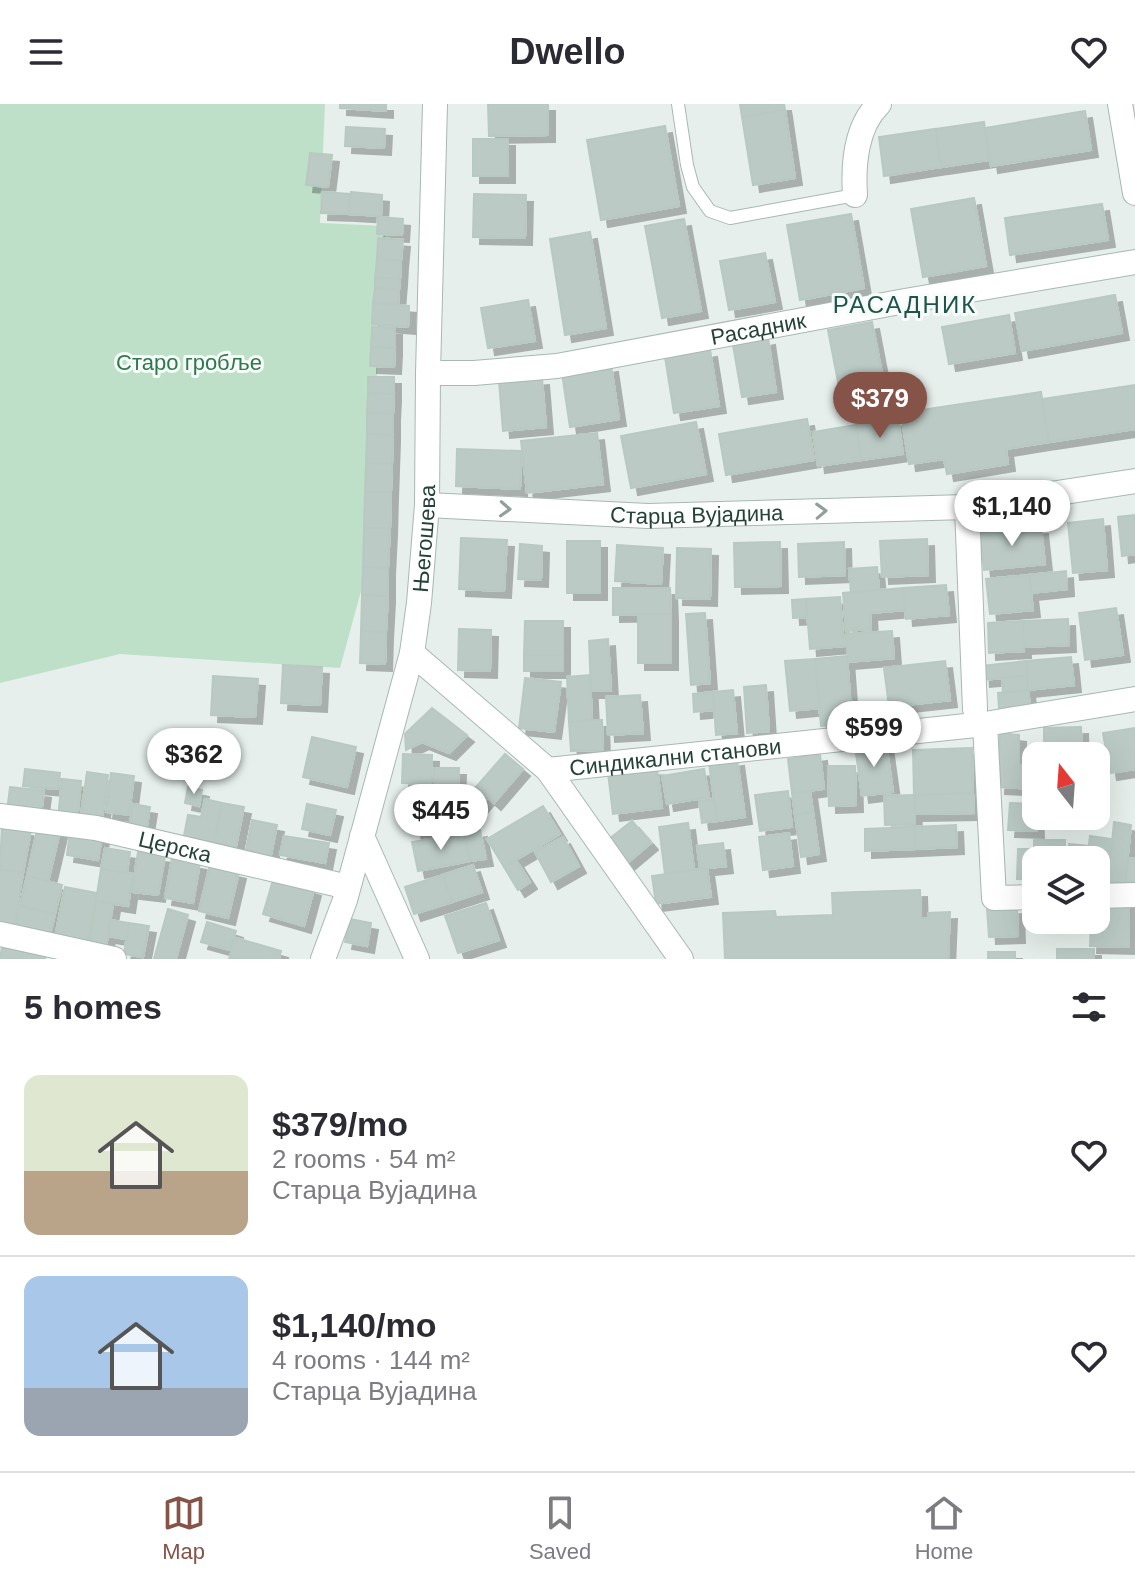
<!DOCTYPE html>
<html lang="en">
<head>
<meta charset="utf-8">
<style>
	:root { --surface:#fff; --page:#f2f2f3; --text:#2b2b33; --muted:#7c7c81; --line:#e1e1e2; --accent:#855347 }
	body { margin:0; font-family:Arial,sans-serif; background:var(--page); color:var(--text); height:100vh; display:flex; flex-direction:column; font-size:30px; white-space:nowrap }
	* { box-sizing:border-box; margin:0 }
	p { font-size:26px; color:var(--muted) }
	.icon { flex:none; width:44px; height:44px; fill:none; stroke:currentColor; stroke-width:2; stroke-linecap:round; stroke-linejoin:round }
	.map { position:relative; height:855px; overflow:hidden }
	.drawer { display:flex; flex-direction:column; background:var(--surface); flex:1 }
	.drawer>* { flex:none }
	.needle { width:52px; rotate:343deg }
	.tools { position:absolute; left:1022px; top:638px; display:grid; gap:16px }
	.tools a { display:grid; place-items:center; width:88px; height:88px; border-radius:16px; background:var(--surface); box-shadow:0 8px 32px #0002; font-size:40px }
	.price { position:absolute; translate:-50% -68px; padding:0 18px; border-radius:28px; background:#fff; color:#222; font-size:26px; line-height:52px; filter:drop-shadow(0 2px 4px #0008) }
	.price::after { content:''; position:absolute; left:50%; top:48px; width:24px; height:18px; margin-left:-12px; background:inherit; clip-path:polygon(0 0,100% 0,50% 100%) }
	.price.on { background:var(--accent); color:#fff }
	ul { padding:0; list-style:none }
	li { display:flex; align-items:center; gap:24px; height:200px; padding:0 24px }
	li+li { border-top:2px solid var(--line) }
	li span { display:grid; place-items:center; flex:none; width:224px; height:160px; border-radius:16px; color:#555 }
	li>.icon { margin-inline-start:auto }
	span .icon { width:96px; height:96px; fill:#fffc; stroke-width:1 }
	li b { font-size:34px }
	h2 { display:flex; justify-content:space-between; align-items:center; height:96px; padding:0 24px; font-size:34px }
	header { display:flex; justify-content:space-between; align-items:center; height:104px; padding:0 24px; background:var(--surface); font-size:36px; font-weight:700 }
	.tabs { display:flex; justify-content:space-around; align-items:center; height:112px; border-top:2px solid var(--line); background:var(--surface); font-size:22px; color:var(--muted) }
	.tabs a { display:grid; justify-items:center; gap:4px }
	.tabs .on { color:var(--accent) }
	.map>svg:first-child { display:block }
	.green { fill:#bfe0c8 }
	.building { fill:#bbcac4; stroke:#b8c9c2; stroke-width:2; filter:url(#shadow) }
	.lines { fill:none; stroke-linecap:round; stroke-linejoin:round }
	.service-casing { stroke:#a8b8b2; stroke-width:14 }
	.minor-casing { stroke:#a8b8b2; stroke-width:26 }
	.service { stroke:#fff; stroke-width:12 }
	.minor { stroke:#fff; stroke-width:24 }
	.oneway { stroke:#92a09c }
	.labels { text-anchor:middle; stroke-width:6; stroke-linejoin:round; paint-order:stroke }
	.street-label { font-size:22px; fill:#24423a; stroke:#f7fbf9 }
	.park-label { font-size:22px; fill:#2d7a4b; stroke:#f7fbf9 }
	.neighbourhood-label { font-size:24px; letter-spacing:2px; fill:#1f5548; stroke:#f7fbf9 }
</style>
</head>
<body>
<header><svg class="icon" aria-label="menu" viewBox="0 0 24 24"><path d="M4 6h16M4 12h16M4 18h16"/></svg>Dwello<svg class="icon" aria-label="heart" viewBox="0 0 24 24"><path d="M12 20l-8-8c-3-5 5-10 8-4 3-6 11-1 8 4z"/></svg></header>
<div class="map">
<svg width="1135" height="855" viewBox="0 0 1135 855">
	<defs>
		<filter id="shadow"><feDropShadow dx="7" dy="7" stdDeviation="0" flood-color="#0004"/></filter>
	</defs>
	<rect width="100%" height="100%" fill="#e6efeb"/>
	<path class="green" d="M0 0H325L320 119 386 122 364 476 340 564 120 550 0 579Z"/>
	<g class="building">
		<path d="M340 0H386V7L340 4Z"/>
		<path d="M488 0H548V31L489 32Z"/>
		<path d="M740 0H784L785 6 742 13Z"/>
		<path d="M785 6 795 74 753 81 742 13Z"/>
		<path d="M1085 7 1091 46 991 62 985 24Z"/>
		<path d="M984 18 989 56 941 63 935 25Z"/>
		<path d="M665 22 679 102 601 116 587 36Z"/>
		<path d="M346 23 385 25 384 44 345 42Z"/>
		<path d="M935 25 941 63 884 72 879 33Z"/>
		<rect x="473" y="35" width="35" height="37"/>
		<path d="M310 49 332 51 328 83 306 81Z"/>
		<path d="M322 88 350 90 349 110 321 109Z"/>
		<path d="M351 88 382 91 381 112 349 110Z"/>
		<path d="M474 90 526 91 525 134 473 133Z"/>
		<path d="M974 94 986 162 923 173 911 105Z"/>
		<path d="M1102 100 1108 136 1010 151 1005 114Z"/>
		<path d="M851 110 864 184 800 196 787 121Z"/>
		<path d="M378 113 403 115 402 131 377 130Z"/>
		<path d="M684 115 701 207 662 214 645 122Z"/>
		<path d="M590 128 606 224 565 231 550 135Z"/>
		<path d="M378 134 403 136 401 157 377 155Z"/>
		<path d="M765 149 775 198 729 206 720 157Z"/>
		<path d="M377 155 401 157 400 175 375 174Z"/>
		<path d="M375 174 400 175 399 186 375 184Z"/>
		<path d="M375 184 399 186 398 201 373 199Z"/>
		<path d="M1115 191 1122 229 1022 247 1015 209Z"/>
		<path d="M528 196 535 237 488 244 481 204Z"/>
		<path d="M373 199 409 202 408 223 372 220Z"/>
		<path d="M1009 211 1015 249 949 260 942 223Z"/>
		<path d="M872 218 883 275 839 283 828 226Z"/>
		<path d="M372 223 395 224V244L371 243Z"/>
		<path d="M768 234 776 288 742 293 733 241Z"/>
		<path d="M371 243 395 244 394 263 370 262Z"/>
		<path d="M710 246 719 302 674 309 665 253Z"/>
		<path d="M611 261 619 315 570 323 562 269Z"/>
		<path d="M368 273H394V290L368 289Z"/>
		<path d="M542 274 546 323 503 327 499 277Z"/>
		<path d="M1135 281V325L1049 338 1042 295Z"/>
		<path d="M1041 288 1049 338 1006 345 1008 360 947 370 944 355 909 360 901 309Z"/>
		<path d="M368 289 394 290 393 310 367 309Z"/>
		<path d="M367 309 393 310V331L367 330Z"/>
		<path d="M807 315 814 356 726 371 719 330Z"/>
		<path d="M898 315 903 350 861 356 856 321Z"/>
		<path d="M696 318 706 370 631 384 621 332Z"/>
		<path d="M856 321 861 356 818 362 813 328Z"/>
		<path d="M597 329 603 380 527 389 521 337Z"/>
		<path d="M367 330 393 331 392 360 366 359Z"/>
		<path d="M457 345 521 347 520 385 456 382Z"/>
		<path d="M366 359 392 360 391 388H365Z"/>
		<path d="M365 388H391L390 424H364Z"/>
		<path d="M1135 411V450L1122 452 1118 413Z"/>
		<path d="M1103 415 1107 466 1073 469 1068 419Z"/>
		<path d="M1041 423 1045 460 984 466 980 429Z"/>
		<path d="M364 424H390L388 464 363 463Z"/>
		<path d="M461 434 507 436 504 487 459 485Z"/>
		<path d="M927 435 928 471 882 473 880 437Z"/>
		<rect x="567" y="437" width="33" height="52"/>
		<path d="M780 438 781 482 735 483 734 439Z"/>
		<path d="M844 438 845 471 799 473 798 440Z"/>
		<path d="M520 440 542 442 541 476 518 475Z"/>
		<path d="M617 441 663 444 661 480 615 477Z"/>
		<path d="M677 444 711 445 710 495 676 494Z"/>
		<path d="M363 463 388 464V492L362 491Z"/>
		<path d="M877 463 879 486 851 489 849 465Z"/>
		<path d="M1066 467 1067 485 1031 489 1029 471Z"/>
		<path d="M1029 471 1033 506 990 510 986 475Z"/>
		<path d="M946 481 949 511 906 515 903 484Z"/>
		<path d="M613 484H670L671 510 613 511Z"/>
		<path d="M903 484 905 506 870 509 871 525 846 527 843 489Z"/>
		<path d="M362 491 388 492 386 528 361 527Z"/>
		<path d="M840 493 844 542 810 545 806 495Z"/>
		<path d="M806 495 807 513 793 514 792 496Z"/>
		<path d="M1116 504 1123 551 1085 556 1079 509Z"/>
		<path d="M705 509 710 579 691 581 686 510Z"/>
		<rect x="638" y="510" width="33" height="49"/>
		<path d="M1068 515 1069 541 1024 543 1023 517Z"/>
		<path d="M525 517H563V551H524Z"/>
		<path d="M1023 517 1024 547 989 549 988 519Z"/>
		<path d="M459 525 491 526 490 567 458 566Z"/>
		<path d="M361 527 386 528 385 560 360 559Z"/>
		<path d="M892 527 894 554 848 558 846 530Z"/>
		<path d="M608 535 611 587H591L589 537Z"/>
		<rect x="524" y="551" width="39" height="16"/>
		<path d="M847 552 852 619 821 622 815 555Z"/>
		<path d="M1071 553 1074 581 1028 586 1026 557Z"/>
		<path d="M815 555 819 604 790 607 785 557Z"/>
		<path d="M945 557 950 596 889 603 884 564Z"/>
		<path d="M1026 557 1027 572 983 576 982 562Z"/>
		<path d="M283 561 322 563 320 601 281 599Z"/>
		<path d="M590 571 592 616 569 618 567 573Z"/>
		<path d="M213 572 258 575 255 613 211 611Z"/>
		<path d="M1027 572 1028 586 1003 589 1002 574Z"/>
		<path d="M525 574 561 578 554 628 519 624Z"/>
		<path d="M766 581 769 627 747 629 744 583Z"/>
		<path d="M733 586 737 629 716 631 713 588Z"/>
		<path d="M1028 586 1030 601 999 604 998 589Z"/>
		<path d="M713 588 714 606 694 608 693 590Z"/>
		<path d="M640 591 643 629 608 631 606 593Z"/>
		<path d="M432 604 467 631 449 649 422 638 406 646 405 630Z"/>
		<path d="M592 616H602L603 646 571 647 569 618Z"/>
		<path d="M1081 623 1082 652H1060V640L1044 641V624Z"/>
		<path d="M1135 624V665L1110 669 1103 629Z"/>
		<path d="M1000 629 1019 631V661H1036V685L998 683Z"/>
		<path d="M312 633 356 643 347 683 303 673Z"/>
		<path d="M886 638 893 688 862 692 855 642Z"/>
		<path d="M972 644 973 689 914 691 913 646Z"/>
		<path d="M403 650 432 651 431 680 402 679Z"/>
		<path d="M505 650 523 665 494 699 476 683Z"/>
		<path d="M820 650 824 685 792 689 788 655Z"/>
		<path d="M737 655 745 713 717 717 709 659Z"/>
		<path d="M828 662H855L856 701 829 702Z"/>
		<path d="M434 664H459L458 695 434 694Z"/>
		<path d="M657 664 662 704 613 710 608 669Z"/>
		<path d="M25 665 60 669 58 685 23 682Z"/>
		<path d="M704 665 709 693 667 700 662 672Z"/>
		<path d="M87 668 108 671 101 721 80 718Z"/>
		<path d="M111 669 134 672 129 711 106 708Z"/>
		<path d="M62 675 81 677 77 717 58 714Z"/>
		<path d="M10 683 44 687 41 711 7 707Z"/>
		<path d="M188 683 202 686 199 702 185 699Z"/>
		<path d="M476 683 488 693 472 711 461 701Z"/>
		<path d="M788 687 792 723 760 727 755 691Z"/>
		<path d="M810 687 813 708 795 711 792 689Z"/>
		<path d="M973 689 974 709 915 710 914 691Z"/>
		<path d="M914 691 915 720 885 721 884 692Z"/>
		<path d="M205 695 222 699 213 742 183 737 188 711 201 713Z"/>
		<path d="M714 695 717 717 702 719 699 697Z"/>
		<path d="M444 697 449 723 415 730 410 704Z"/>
		<path d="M222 699 244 703 235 747 213 742Z"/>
		<path d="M1010 699 1036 700 1037 727 1008 726Z"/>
		<path d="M133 700 150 703 146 728 129 726Z"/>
		<path d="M307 700 336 706 330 731 302 725Z"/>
		<path d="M543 702 560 730 504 763 487 735Z"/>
		<path d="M813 708 819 750 801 753 795 711Z"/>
		<path d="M252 716 277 721 271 751 246 746Z"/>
		<path d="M632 717 651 739 627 759 608 736Z"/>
		<path d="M1114 718 1131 721 1125 779 1108 777Z"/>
		<path d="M688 719 694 766 665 770 659 723Z"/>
		<path d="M2 721 31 726 23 769 0 765Z"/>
		<path d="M956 721 957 743 915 745 914 723Z"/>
		<path d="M38 722 60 727 48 778 27 772Z"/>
		<path d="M914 723 915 745 865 747V725Z"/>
		<path d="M480 726 486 755 470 757 464 729Z"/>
		<path d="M70 728 102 732 98 756 67 751Z"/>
		<path d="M464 729 470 757 418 767 412 738Z"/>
		<path d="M789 729 793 762 763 766 759 733Z"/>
		<path d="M284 732 329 739 325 759 280 751Z"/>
		<path d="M1090 732 1112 735 1108 777 1096 776V756H1087Z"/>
		<path d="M563 733 579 762 551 778 535 748Z"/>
		<path d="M1034 736H1065V756H1036V776L1017 775 1018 745H1034Z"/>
		<path d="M723 739 726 762 700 765 697 742Z"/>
		<path d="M1069 740 1089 742 1087 756H1067Z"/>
		<path d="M105 744 130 748 127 769 101 765Z"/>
		<path d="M138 748 165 752 158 791 132 788Z"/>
		<path d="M172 754 200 759 193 799 165 794Z"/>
		<path d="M1128 754 1135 755V780L1125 779Z"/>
		<path d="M516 756 530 778 518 786 504 763Z"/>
		<path d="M210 761 239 768 228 814 199 807Z"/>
		<path d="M473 761 482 788 452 798 443 771Z"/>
		<path d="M707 764 711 793 656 800 652 772Z"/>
		<path d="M0 765 23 769 14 821 0 819Z"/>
		<path d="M101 765 133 770 128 802 96 797Z"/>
		<path d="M443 771 452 798 414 810 405 783Z"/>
		<path d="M27 772 62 781 55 810 20 802Z"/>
		<path d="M274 773 314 785 304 822 263 810Z"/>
		<path d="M65 783 97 789 88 839 55 833Z"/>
		<path d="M920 786 921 814H928V809L950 808 948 855H725L723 809 775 807 776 813 833 811 832 789Z"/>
		<path d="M96 797 113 800 106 843 89 840Z"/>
		<path d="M1096 798H1129V843L1090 842 1091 816H1096Z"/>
		<path d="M486 799 499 836 458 849 445 812Z"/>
		<path d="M20 802 55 810 50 831 15 823Z"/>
		<path d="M1017 803 1018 832 989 833 987 805Z"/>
		<path d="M168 805 188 811 176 855H154Z"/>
		<path d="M350 815 371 819 367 842 345 838Z"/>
		<path d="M110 816 129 819 126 835 108 832Z"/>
		<path d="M207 818 236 827 230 846 201 838Z"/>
		<path d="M129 819 149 822 143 853 124 850Z"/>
		<path d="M236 834 281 847 279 855H229Z"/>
		<path d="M2 843 46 852 45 855H0Z"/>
		<rect x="1057" y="845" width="37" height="10"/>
		<rect x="988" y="848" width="27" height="7"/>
	</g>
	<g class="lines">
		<defs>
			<path id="service" d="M678 0 687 61 693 83 710 107 730 114 855 91"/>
			<g id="minor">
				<path d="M1120 0 1135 89"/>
				<path d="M855 91C853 61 856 22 879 0"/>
				<path id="s1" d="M428 269H474L557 262 905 197 1135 158"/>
				<path id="s2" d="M427 401 648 412 967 403 1135 377"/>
				<path d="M967 403 975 605"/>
				<path d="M412 549 548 666 681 855"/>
				<path d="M985 620 994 794 1036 793"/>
				<path id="s3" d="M548 666 985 620 1135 595"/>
				<path id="s4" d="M0 712 96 724 348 783"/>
				<path d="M362 732 417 855"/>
				<path d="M1096 792 1135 791"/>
				<path d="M0 830 114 855"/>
				<path id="s5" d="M323 855 345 796 412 549 419 499 427 401 428 269 435 0"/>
			</g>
		</defs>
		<use href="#service" class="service-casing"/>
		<use href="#minor" class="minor-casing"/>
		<use href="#service" class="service"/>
		<use href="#minor" class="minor"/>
	</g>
	<defs><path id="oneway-chevron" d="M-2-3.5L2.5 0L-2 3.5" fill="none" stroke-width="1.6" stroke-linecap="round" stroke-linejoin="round" transform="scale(2)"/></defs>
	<g class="oneway">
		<use href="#oneway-chevron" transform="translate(505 405) rotate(3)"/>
		<use href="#oneway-chevron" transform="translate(821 407) rotate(-2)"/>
	</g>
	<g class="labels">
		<g class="street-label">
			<text dy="8" stroke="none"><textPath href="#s1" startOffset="334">Расадник</textPath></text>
			<text dy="8" stroke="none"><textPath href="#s2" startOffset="270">Старца Вујадина</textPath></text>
			<text dy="8" stroke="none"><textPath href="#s5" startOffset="434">Његошева</textPath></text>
			<text dy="8" stroke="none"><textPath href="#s3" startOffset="128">Синдикални станови</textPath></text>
			<text dy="8" stroke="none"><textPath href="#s4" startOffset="178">Церска</textPath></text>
		</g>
		<g class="park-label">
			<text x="189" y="266">Старо гробље</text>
		</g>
		<g class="neighbourhood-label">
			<text x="905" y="209">РАСАДНИК</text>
		</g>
	</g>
</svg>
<div class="tools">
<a><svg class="needle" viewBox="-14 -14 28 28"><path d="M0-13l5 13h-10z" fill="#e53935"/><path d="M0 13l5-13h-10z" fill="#7c7c81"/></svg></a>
<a><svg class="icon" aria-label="layers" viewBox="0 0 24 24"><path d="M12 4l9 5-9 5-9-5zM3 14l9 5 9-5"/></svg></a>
</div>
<b class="price on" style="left:880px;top:336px">$379</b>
<b class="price" style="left:1012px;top:444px">$1,140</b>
<b class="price" style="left:874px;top:665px">$599</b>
<b class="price" style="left:194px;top:692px">$362</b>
<b class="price" style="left:441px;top:748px">$445</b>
</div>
<section class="drawer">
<h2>5 homes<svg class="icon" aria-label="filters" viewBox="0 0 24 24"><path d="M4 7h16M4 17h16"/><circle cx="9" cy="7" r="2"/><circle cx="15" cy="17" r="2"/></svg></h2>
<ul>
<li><span style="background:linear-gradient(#dfe7d0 60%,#b9a48a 0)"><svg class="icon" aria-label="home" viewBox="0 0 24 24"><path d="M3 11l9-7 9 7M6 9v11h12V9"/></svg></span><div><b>$379/mo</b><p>2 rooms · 54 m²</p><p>Старца Вујадина</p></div><svg class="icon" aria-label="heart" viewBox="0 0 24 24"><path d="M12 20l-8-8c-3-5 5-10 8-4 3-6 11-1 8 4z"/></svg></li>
<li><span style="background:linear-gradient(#a9c7e8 70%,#9aa5b1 0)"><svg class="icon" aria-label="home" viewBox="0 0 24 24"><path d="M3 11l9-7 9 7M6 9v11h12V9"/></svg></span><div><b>$1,140/mo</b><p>4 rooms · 144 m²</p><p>Старца Вујадина</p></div><svg class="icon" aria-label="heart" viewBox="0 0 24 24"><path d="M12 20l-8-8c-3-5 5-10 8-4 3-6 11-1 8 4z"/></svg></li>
</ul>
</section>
<nav class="tabs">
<a class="on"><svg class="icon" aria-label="map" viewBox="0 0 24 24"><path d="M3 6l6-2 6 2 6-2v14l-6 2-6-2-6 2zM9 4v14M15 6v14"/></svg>Map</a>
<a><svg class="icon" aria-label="saved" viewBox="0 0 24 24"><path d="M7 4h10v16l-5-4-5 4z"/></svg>Saved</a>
<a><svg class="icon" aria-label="home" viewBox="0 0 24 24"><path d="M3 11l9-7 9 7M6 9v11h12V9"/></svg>Home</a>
</nav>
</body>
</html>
